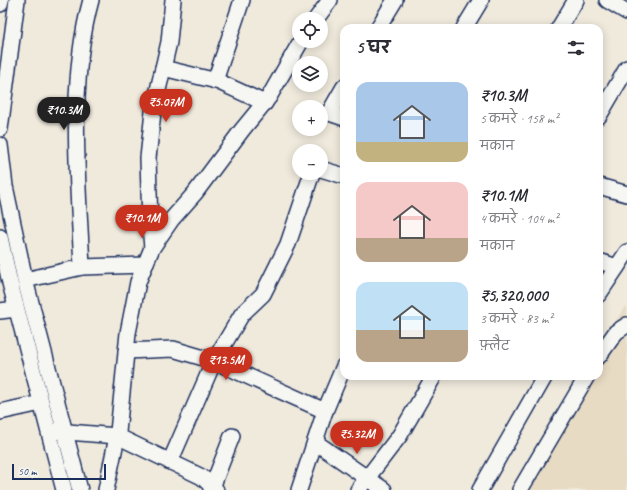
<!DOCTYPE html>
<html lang="hi">
<head>
<meta charset="utf-8">
<style>
	:root { --surface:#fff; --page:#f2f2f3; --text:#2b2b33; --muted:#7c7c81; --accent:#c8321e }
	body { margin:0; font-family:Caveat,"Playpen Sans Deva",sans-serif; background:var(--page); color:var(--text); height:100vh; display:flex; flex-direction:column; font-size:15px; white-space:nowrap }
	* { box-sizing:border-box; margin:0 }
	p { font-size:13px; color:var(--muted) }
	.icon { flex:none; width:22px; height:22px; fill:none; stroke:currentColor; stroke-width:2; stroke-linecap:round; stroke-linejoin:round }
	.map { position:relative; flex:1; overflow:hidden }
	.details { position:absolute; left:340px; top:24px; width:263px; height:356px; display:flex; flex-direction:column; background:var(--surface); border-radius:12px; box-shadow:0 2px 10px #0003 }
	.details>* { flex:none }
	.controls { position:absolute; left:292px; top:12px; display:grid; gap:8px }
	.controls a { display:grid; place-items:center; width:36px; height:36px; border-radius:50%; background:var(--surface); box-shadow:0 2px 10px #0003; font-size:20px }
	.scale { position:absolute; left:12px; bottom:10px; width:94px; box-sizing:border-box; padding-left:4px; border:2px solid #1b2f5e; border-top:0; font-size:11px; line-height:14px; white-space:nowrap; color:#1b2f5e; -webkit-text-stroke:3px #f6f6f2; paint-order:stroke }
	.price { position:absolute; translate:-50% -34px; padding:0 9px; border-radius:14px; background:var(--accent); color:#fff; font-size:13px; line-height:26px; filter:drop-shadow(0 1px 2px #0008) }
	.price::after { content:''; position:absolute; left:50%; top:24px; width:12px; height:9px; margin-left:-6px; background:inherit; clip-path:polygon(0 0,100% 0,50% 100%) }
	.price.on { background:#222; color:#fff }
	ul { padding:0; list-style:none }
	li { display:flex; align-items:center; gap:12px; height:100px; padding:0 16px }
	li span { display:grid; place-items:center; flex:none; width:112px; height:80px; border-radius:12px; color:#555 }
	li>.icon { margin-inline-start:auto }
	span .icon { width:48px; height:48px; fill:#fffc; stroke-width:1 }
	li b { font-size:17px }
	h2 { display:flex; justify-content:space-between; align-items:center; height:48px; padding:0 16px; font-size:17px }
	.map>svg:first-child { display:block }
	.built { fill:#e8dbc4 }
	.lines { fill:none; stroke-linecap:round; stroke-linejoin:round }
	.minor-casing { stroke:#1b2f5e; stroke-width:18 }
	.minor { stroke:#f6f6f2; stroke-width:15 }
</style>
</head>
<body>
<div class="map">
<svg width="627" height="490" viewBox="0 0 627 490">
	<rect width="100%" height="100%" fill="#f0eadd"/>
	<filter id="ink" filterUnits="userSpaceOnUse"><feTurbulence type="fractalNoise" baseFrequency=".025" numOctaves="2"/><feDisplacementMap in="SourceGraphic" scale="8" xChannelSelector="R" yChannelSelector="G"/><feConvolveMatrix kernelMatrix="1 2 1 2 8 2 1 2 1" color-interpolation-filters="sRGB"/></filter>
	<g filter="url(#ink)">
		<path class="built" d="M625 306 627 308V490H514L583 376H599V349Z"/>
		<g class="lines">
			<defs>
				<g id="minor">
					<path d="M607 0 627 12"/>
					<path d="M0 4 1 0"/>
					<path d="M316 19 330 0"/>
					<path d="M378 28 395 0"/>
					<path d="M464 28 481 0"/>
					<path d="M559 28 576 0"/>
					<path d="M163 68 217 81 265 103"/>
					<path d="M215 81 242 0"/>
					<path d="M344 87 329 113 344 118"/>
					<path d="M599 116 627 68"/>
					<path d="M0 129 17 0"/>
					<path d="M0 145 5 186 25 280 80 490"/>
					<path d="M321 169 344 176"/>
					<path d="M599 186 627 194"/>
					<path d="M0 237 10 283 64 490"/>
					<path d="M152 248 150 225 148 158 153 112 169 42 173 0"/>
					<path d="M599 261 617 267"/>
					<path d="M82 267C78 181 68 83 91 0"/>
					<path d="M25 280 82 267 145 265"/>
					<path d="M599 294 627 252"/>
					<path d="M0 311 16 309"/>
					<path d="M126 351 173 349 214 361 325 411"/>
					<path d="M599 356 616 332 627 325"/>
					<path d="M0 412 41 403"/>
					<path d="M56 431 117 436 202 477 216 490"/>
					<path d="M315 442 384 490"/>
					<path d="M170 462 214 361 242 314 263 294 288 244 312 173"/>
					<path d="M106 490 118 432 128 333 138 282 152 248 172 219 195 193 242 130 269 97 301 41"/>
					<path d="M211 490 232 436"/>
					<path d="M299 490 325 411 344 366"/>
					<path d="M358 490 400 435 434 376"/>
					<path d="M480 490 545 376"/>
					<path d="M520 490 587 376"/>
				</g>
			</defs>
			<use href="#minor" class="minor-casing"/>
			<use href="#minor" class="minor"/>
		</g>
	</g>
</svg>
<div class="controls">
<a><svg class="icon" aria-label="locate" viewBox="0 0 24 24"><circle cx="12" cy="12" r="6"/><path d="M12 2v4M12 18v4M2 12h4M18 12h4"/></svg></a>
<a><svg class="icon" aria-label="layers" viewBox="0 0 24 24"><path d="M12 4l9 5-9 5-9-5zM3 14l9 5 9-5"/></svg></a>
<a>+</a>
<a>−</a>
</div>
<div class="scale">50 m</div>
<b class="price" style="left:166px;top:123px">₹5.07M</b>
<b class="price on" style="left:64px;top:131px">₹10.3M</b>
<b class="price" style="left:142px;top:239px">₹10.1M</b>
<b class="price" style="left:226px;top:381px">₹13.5M</b>
<b class="price" style="left:357px;top:455px">₹5.32M</b>
<section class="details">
<h2>5 घर<svg class="icon" aria-label="filters" viewBox="0 0 24 24"><path d="M4 7h16M4 17h16"/><circle cx="9" cy="7" r="2"/><circle cx="15" cy="17" r="2"/></svg></h2>
<ul>
<li><span style="background:linear-gradient(#a9c7e8 75%,#c2b280 0)"><svg class="icon" aria-label="home" viewBox="0 0 24 24"><path d="M3 11l9-7 9 7M6 9v11h12V9"/></svg></span><div><b>₹10.3M</b><p>5 कमरे · 158 m²</p><p>मकान</p></div></li>
<li><span style="background:linear-gradient(#f6c9c9 70%,#b9a48a 0)"><svg class="icon" aria-label="home" viewBox="0 0 24 24"><path d="M3 11l9-7 9 7M6 9v11h12V9"/></svg></span><div><b>₹10.1M</b><p>4 कमरे · 104 m²</p><p>मकान</p></div></li>
<li><span style="background:linear-gradient(#bfe0f5 60%,#b9a48a 0)"><svg class="icon" aria-label="home" viewBox="0 0 24 24"><path d="M3 11l9-7 9 7M6 9v11h12V9"/></svg></span><div><b>₹5,320,000</b><p>3 कमरे · 83 m²</p><p>फ़्लैट</p></div></li>
</ul>
</section>
</div>
</body>
</html>
